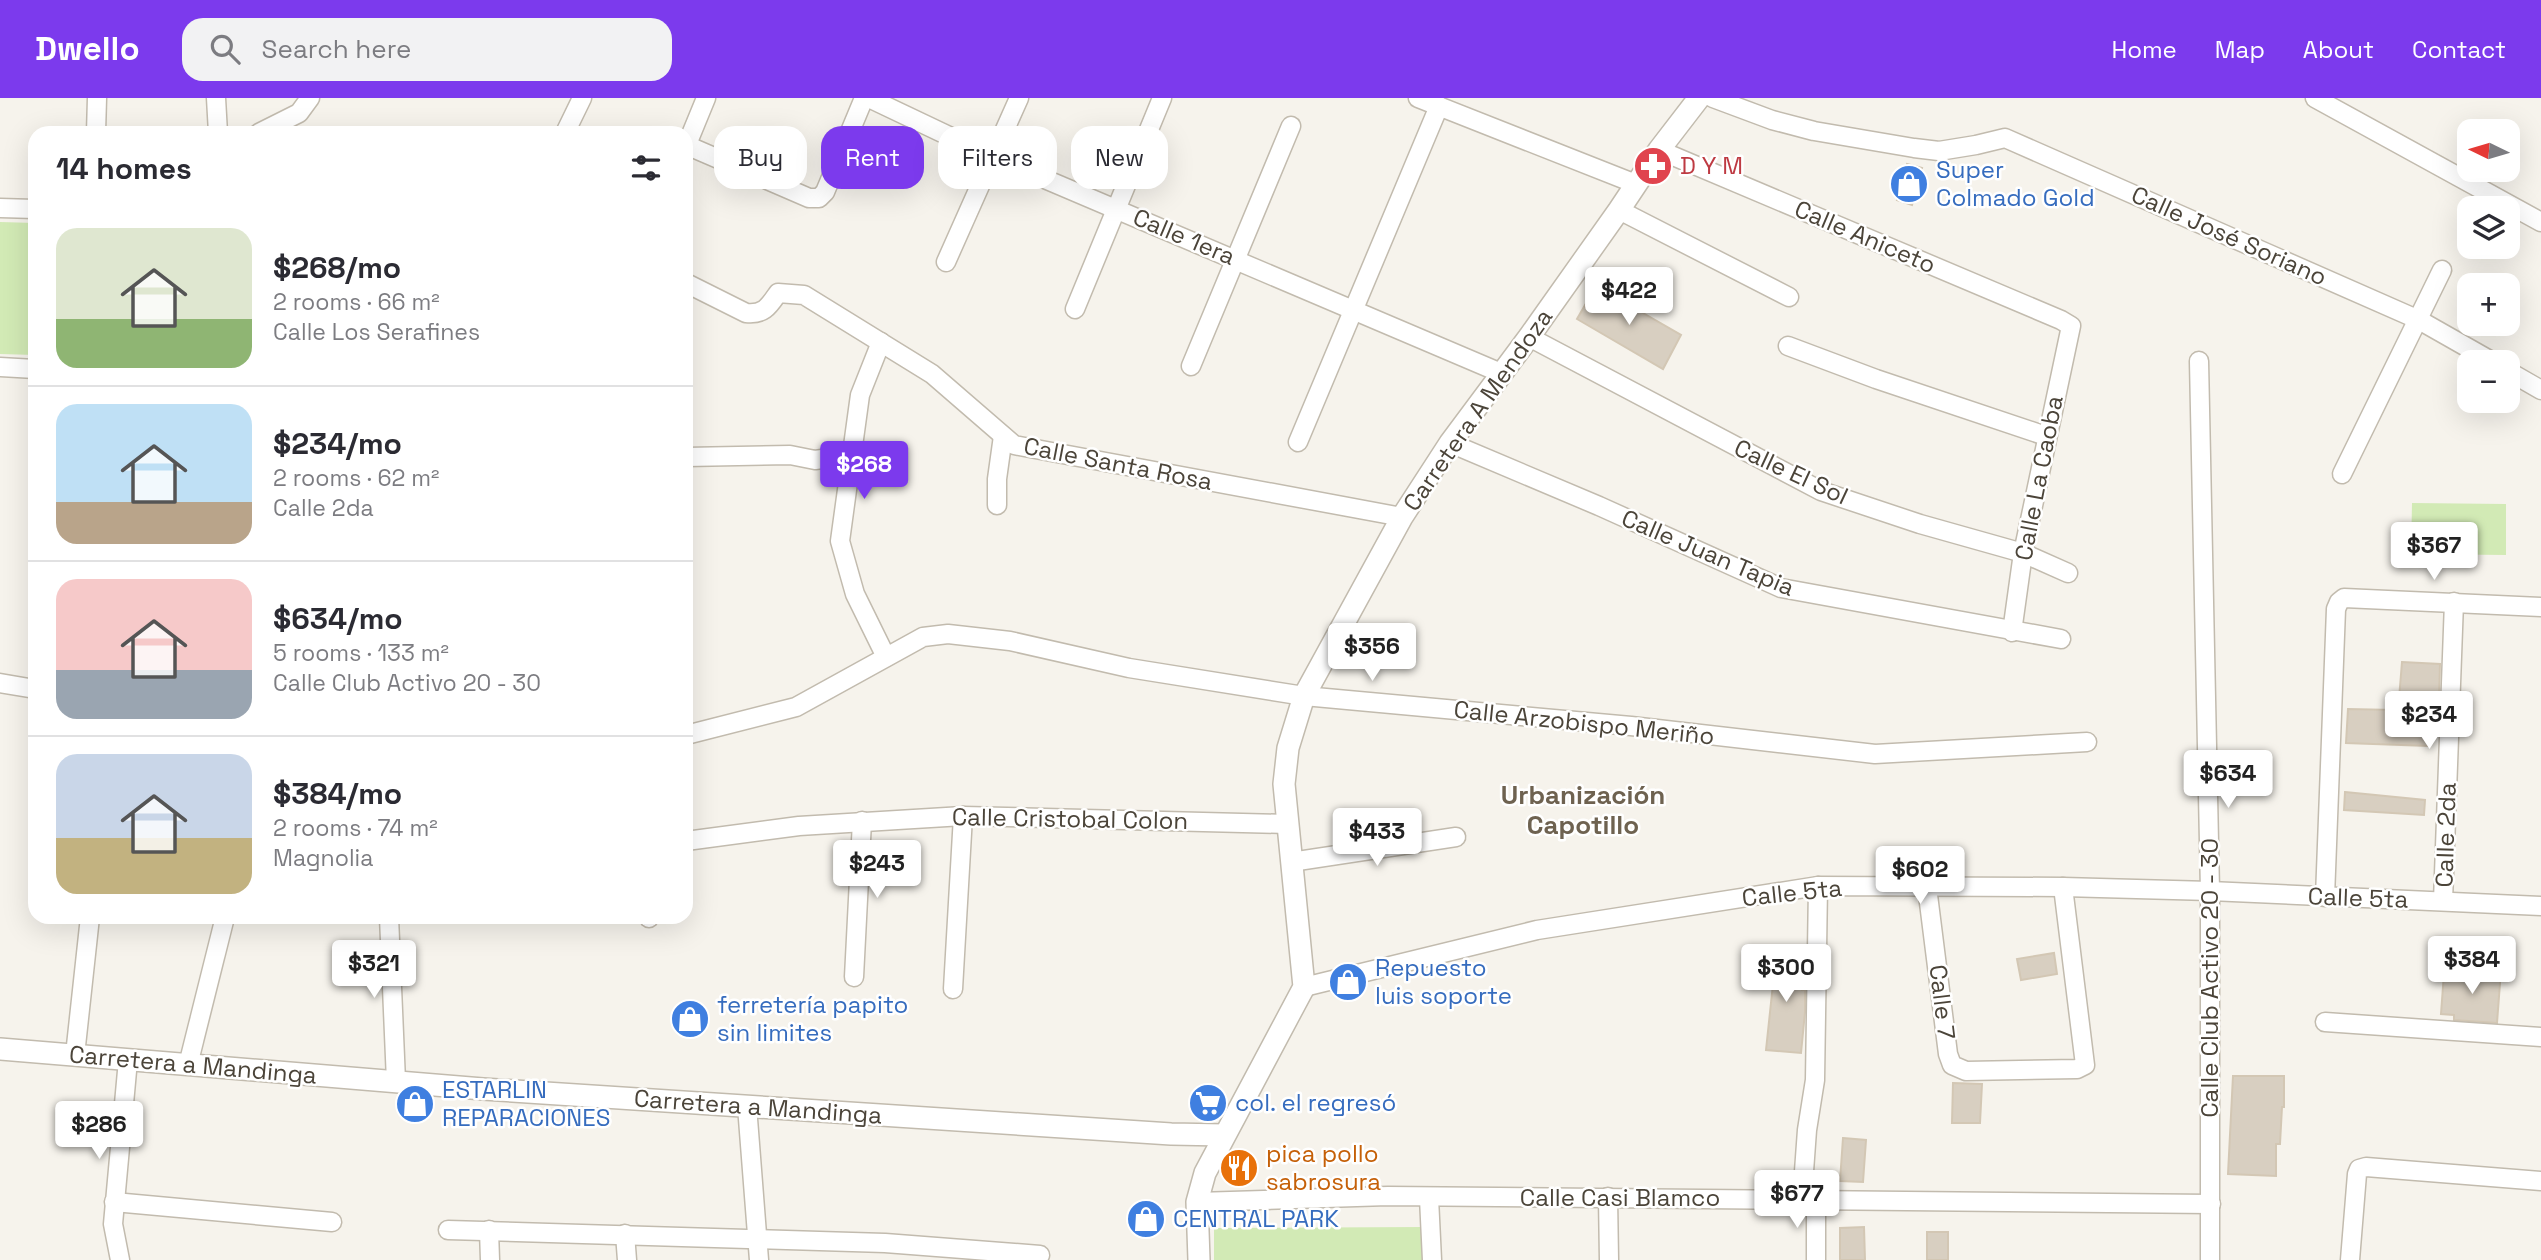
<!DOCTYPE html>
<html lang="en">
<head>
<meta charset="utf-8">
<style>
	:root { --surface:#fff; --page:#f2f2f3; --text:#2b2b33; --muted:#7c7c81; --line:#e1e1e2; --accent:#7c3aed }
	body { margin:0; font-family:"Space Grotesk",sans-serif; background:var(--page); color:var(--text); height:100vh; display:flex; flex-direction:column; font-size:26px; white-space:nowrap }
	* { box-sizing:border-box; margin:0 }
	p { font-size:23px; color:var(--muted) }
	.icon { flex:none; width:38px; height:38px; fill:none; stroke:currentColor; stroke-width:2; stroke-linecap:round; stroke-linejoin:round }
	.map { position:relative; flex:1; overflow:hidden }
	.panel { position:absolute; left:28px; top:28px; width:665px; height:798px; display:flex; flex-direction:column; background:var(--surface); border-radius:21px; box-shadow:0 7px 28px #0002 }
	.panel>* { flex:none }
	.top-card { position:absolute; left:714px; top:28px; width:665px; height:63px; display:flex; gap:14px }
	.needle { width:46px; rotate:275deg }
	.controls { position:absolute; left:2457px; top:21px; display:grid; gap:14px }
	.controls a { display:grid; place-items:center; width:63px; height:63px; border-radius:14px; background:var(--surface); box-shadow:0 7px 28px #0002; font-size:35px }
	.price { position:absolute; translate:-50% -60px; padding:0 16px; border-radius:7px; background:#fff; color:#222; font-size:23px; line-height:46px; filter:drop-shadow(0 2px 4px #0008) }
	.price::after { content:''; position:absolute; left:50%; top:42px; width:21px; height:16px; margin-left:-10px; background:inherit; clip-path:polygon(0 0,100% 0,50% 100%) }
	.price.current { background:var(--accent); color:#fff }
	ul { padding:0; list-style:none }
	li { display:flex; align-items:center; gap:21px; height:175px; padding:0 28px }
	li+li { border-top:2px solid var(--line) }
	li span { display:grid; place-items:center; flex:none; width:196px; height:140px; border-radius:21px; color:#555 }
	li>.icon { margin-inline-start:auto }
	span .icon { width:84px; height:84px; fill:#fffc; stroke-width:1 }
	li b { font-size:30px }
	h2 { display:flex; justify-content:space-between; align-items:center; height:84px; padding:0 28px; font-size:30px }
	.pill { padding:0 24px; border-radius:21px; background:var(--surface); box-shadow:0 7px 28px #0002; font-size:24px; line-height:63px }
	.pill.current { background:var(--accent); color:#fff }
	header { display:flex; align-items:center; gap:42px; box-sizing:border-box; height:98px; padding:0 35px; background:var(--accent); color:#fff }
	header strong { font-size:33px }
	nav { display:flex; gap:38px; margin-inline-start:auto; font-size:24px }
	.search { width:490px; height:63px; background:var(--page); display:flex; align-items:center; gap:18px; box-sizing:border-box; padding:0 24px; border-radius:21px; color:var(--muted); font-size:26px }
	.map>svg:first-child { display:block }
	.green { fill:#d2eab5 }
	.building { fill:#d8cfc1; stroke:#d3c7b4; stroke-width:2 }
	.lines { fill:none; stroke-linecap:round; stroke-linejoin:round }
	.minor-casing { stroke:#c2bbae; stroke-width:21 }
	.tertiary-casing { stroke:#c2bbae; stroke-width:24 }
	.minor { stroke:#fff; stroke-width:18 }
	.tertiary { stroke:#fff; stroke-width:21 }
	.labels { text-anchor:middle; stroke-width:5; stroke-linejoin:round; paint-order:stroke }
	.health-label { font-size:24px; fill:#be3a42; stroke:#fff; text-anchor:start }
	.shop-label { font-size:24px; fill:#366cbe; stroke:#fff; text-anchor:start }
	.street-label { font-size:24px; fill:#4b4439; stroke:#fff }
	.food-label { font-size:24px; fill:#c56008; stroke:#fff; text-anchor:start }
	.neighbourhood-label { font-size:26px; font-weight:bold; fill:#6e6250; stroke:#fff }
</style>
</head>
<body>
<header>
<strong>Dwello</strong>
<div class="search"><svg class="icon" aria-label="search" viewBox="0 0 24 24"><circle cx="10" cy="10" r="6"/><path d="M15 15l6 6"/></svg>Search here</div>
<nav><a>Home</a><a>Map</a><a>About</a><a>Contact</a></nav>
</header>
<div class="map">
<svg width="2541" height="1162" viewBox="0 0 2541 1162">
	<rect width="100%" height="100%" fill="#f6f3ec"/>
	<g class="green">
		<path d="M0 124 35 125V257L0 256Z"/>
		<path d="M2412 405 2506 406V457L2411 456Z"/>
		<path d="M1424 1129V1162H1214V1130Z"/>
	</g>
	<g class="building">
		<path d="M1907 66 1922 70 1912 107 1897 102Z"/>
		<path d="M1596 188 1681 237 1663 271 1577 221Z"/>
		<path d="M2402 564 2440 566 2438 631 2429 630 2428 648 2346 645 2348 611 2395 612 2396 600 2399 601Z"/>
		<path d="M2345 694 2425 702 2424 717 2344 712Z"/>
		<path d="M2054 855 2057 876 2021 882 2017 861Z"/>
		<path d="M1764 860 1805 863 1802 892H1805V914L1801 955 1766 952 1773 886 1762 885Z"/>
		<path d="M2475 870 2501 872 2497 925 2454 922V917L2441 916 2444 875 2475 877Z"/>
		<path d="M2233 978H2284V1009H2282L2280 1046H2276V1078L2228 1076Z"/>
		<path d="M1953 985 1982 986 1980 1025H1952Z"/>
		<path d="M1843 1040 1866 1042 1863 1084 1840 1083Z"/>
		<path d="M1864 1129 1865 1162H1840V1130Z"/>
		<rect x="1927" y="1134" width="21" height="28"/>
	</g>
	<g class="lines">
		<defs>
			<g id="minor">
				<path d="M216 0 218 35"/>
				<path d="M706 0 690 39 689 45 693 50 809 100H819L825 94 864 0"/>
				<path d="M869 0 993 59 1501 275"/>
				<path d="M1418 0 1636 86"/>
				<path d="M1713 0 1772 22 1814 33 1914 50 1939 53 1976 47 2005 40 2419 222 2493 264"/>
				<path d="M2315 0 2541 124"/>
				<path d="M96 35 97 0"/>
				<path d="M259 35 299 15 310 0"/>
				<path d="M565 35 582 0"/>
				<path d="M1659 52 2061 222 2071 228 2023 455 2012 534"/>
				<path d="M0 110 35 111"/>
				<path d="M1619 112 1789 199"/>
				<path d="M946 164 1019 0"/>
				<path d="M686 185 746 215C764 217 769 208 778 195L804 197 932 276 1014 347 1402 419"/>
				<path d="M1075 211 1162 0"/>
				<path d="M1529 239 1821 393 1920 426 2023 455 2068 475"/>
				<path d="M881 244 860 297 840 443 855 496 886 559"/>
				<path d="M1788 248 1876 281 2046 338"/>
				<path d="M2199 263 2210 793V1162"/>
				<path d="M1191 268 1291 28"/>
				<path d="M0 269 35 271"/>
				<path d="M2508 273 2541 292"/>
				<path d="M1298 344 1439 8"/>
				<path d="M1450 345 1599 408 1781 490 2061 541"/>
				<path d="M686 359 790 357 815 362 851 357"/>
				<path d="M2342 376 2442 172"/>
				<path d="M997 407V381L1003 338"/>
				<path d="M0 585 35 591"/>
				<path d="M686 637 796 609 923 539 948 536 1010 543 1129 570 1304 598 1631 628 1875 656 2087 644"/>
				<path d="M686 743 799 728 963 718 1287 726"/>
				<path d="M1291 764 1456 739"/>
				<path d="M1927 789 1948 956 1952 967 1966 973 2077 971 2085 967 2063 789"/>
				<path d="M2325 799 2336 511 2339 504 2344 500 2541 509"/>
				<path d="M2443 803 2454 504"/>
				<path d="M389 819 396 983"/>
				<path d="M649 819V820"/>
				<path d="M854 879 862 723"/>
				<path d="M1304 889 1537 832 1818 788 2063 789 2210 793 2541 808"/>
				<path d="M953 891 963 718"/>
				<path d="M2325 924 2541 939"/>
				<path d="M75 957 90 819"/>
				<path d="M188 967 225 819"/>
				<path d="M747 1008 759 1162"/>
				<path d="M1608 1099 1609 1162"/>
				<path d="M1429 1100 1432 1162"/>
				<path d="M1802 1101 1807 1032 1815 982 1818 788"/>
				<path d="M1816 1101V1162"/>
				<path d="M114 1104 332 1124"/>
				<path d="M1197 1104 1388 1098 2211 1106"/>
				<path d="M448 1132 885 1145 1040 1157"/>
				<path d="M489 1132 490 1162"/>
				<path d="M625 1136 627 1162"/>
				<path d="M120 1162 113 1126 128 962"/>
				<path d="M2350 1162 2357 1076 2359 1071 2366 1069 2541 1083"/>
			</g>
			<g id="tertiary">
				<path d="M0 951 483 991 1171 1036 1224 1037"/>
				<path d="M1199 1162 1197 1104 1205 1075 1304 889 1284 686 1288 650 1304 598 1402 419 1450 345 1529 239 1619 112 1659 52 1699 0"/>
			</g>
		</defs>
		<use href="#minor" class="minor-casing"/>
		<use href="#tertiary" class="tertiary-casing"/>
		<use href="#minor" class="minor"/>
		<use href="#tertiary" class="tertiary"/>
	</g>
	<defs>
		<symbol id="pharmacy-disc" viewBox="-11 -11 22 22"><circle r="9.5" fill="#e0444e" stroke="#fff"/><path d="M-2-6h4v4h4v4h-4v4h-4v-4h-4v-4h4Z" fill="#fff"/></symbol>
		<symbol id="shop-disc" viewBox="-11 -11 22 22"><circle r="9.5" fill="#3f7fe0" stroke="#fff"/><path d="M-5-2.5h2.3a2.7 3.5 0 0 1 5.4 0H5L5.5 6h-11ZM-1.5-2.5h3a1.5 2.3 0 0 0-3 0Z" fill="#fff"/></symbol>
		<symbol id="supermarket-disc" viewBox="-11 -11 22 22"><circle r="9.5" fill="#3f7fe0" stroke="#fff"/><path d="M-6-5.5h2.5l.6 2H6L4.5 2H-2.5L-4.4-4H-6ZM-1.5 3.2a1.3 1.3 0 1 0 .1 0ZM3 3.2a1.3 1.3 0 1 0 .1 0Z" fill="#fff"/></symbol>
		<symbol id="restaurant-disc" viewBox="-11 -11 22 22"><circle r="9.5" fill="#e8710a" stroke="#fff"/><path d="M-5-6h1v4h1v-4h1v4h1v-4h1v5L-1.5 .5V6h-2V.5L-5-1ZM5-6V6H3V1.5H1.5Q1.5-4 5-6Z" fill="#fff"/></symbol>
	</defs>
	<g fill-rule="evenodd">
		<use href="#pharmacy-disc" x="1631" y="46" width="44" height="44"/>
		<use href="#shop-disc" x="1887" y="64" width="44" height="44"/>
		<use href="#shop-disc" x="1326" y="862" width="44" height="44"/>
		<use href="#shop-disc" x="668" y="899" width="44" height="44"/>
		<use href="#supermarket-disc" x="1186" y="983" width="44" height="44"/>
		<use href="#shop-disc" x="393" y="984" width="44" height="44"/>
		<use href="#restaurant-disc" x="1217" y="1048" width="44" height="44"/>
		<use href="#shop-disc" x="1124" y="1099" width="44" height="44"/>
	</g>
	<g class="labels">
		<g class="health-label">
			<text x="1680" y="76">D Y M</text>
		</g>
		<g class="shop-label">
			<text x="1936" y="80">Super<tspan x="1936" dy="28">Colmado Gold</tspan></text>
			<text x="1375" y="878">Repuesto<tspan x="1375" dy="28">luis soporte</tspan></text>
			<text x="717" y="915">ferretería papito<tspan x="717" dy="28">sin limites</tspan></text>
			<text x="442" y="1000">ESTARLIN<tspan x="442" dy="28">REPARACIONES</tspan></text>
			<text x="1235" y="1013">col. el regresó</text>
			<text x="1173" y="1129">CENTRAL PARK</text>
		</g>
		<g class="street-label">
			<text transform="translate(2229 138) rotate(24)" y="8">Calle José Soriano</text>
			<text transform="translate(1184 139) rotate(23)" y="8">Calle 1era</text>
			<text transform="translate(1865 139) rotate(23)" y="8">Calle Aniceto</text>
			<text transform="translate(1478 312) rotate(-55)" y="8">Carretera A Mendoza</text>
			<text transform="translate(1118 366) rotate(11)" y="8">Calle Santa Rosa</text>
			<text transform="translate(1791 374) rotate(25)" y="8">Calle El Sol</text>
			<text transform="translate(2039 380) rotate(-79)" y="8">Calle La Caoba</text>
			<text transform="translate(1708 455) rotate(23)" y="8">Calle Juan Tapia</text>
			<text transform="translate(1584 625) rotate(6)" y="8">Calle Arzobispo Meriño</text>
			<text transform="translate(1070 721) rotate(1)" y="8">Calle Cristobal Colon</text>
			<text transform="translate(2446 737) rotate(-88)" y="8">Calle 2da</text>
			<text transform="translate(1792 795) rotate(-6)" y="8">Calle 5ta</text>
			<text transform="translate(2358 800) rotate(2)" y="8">Calle 5ta</text>
			<text transform="translate(2210 880) rotate(-90)" y="8">Calle Club Activo 20 - 30</text>
			<text transform="translate(1942 904) rotate(83)" y="8">Calle 7</text>
			<text transform="translate(193 967) rotate(5)" y="8">Carretera a Mandinga</text>
			<text transform="translate(758 1009) rotate(4)" y="8">Carretera a Mandinga</text>
			<text x="1620" y="1108">Calle Casi Blamco</text>
		</g>
		<g class="food-label">
			<text x="1266" y="1064">pica pollo<tspan x="1266" dy="28">sabrosura</tspan></text>
		</g>
		<g class="neighbourhood-label">
			<text x="1583" y="706">Urbanización<tspan x="1583" dy="30">Capotillo</tspan></text>
		</g>
	</g>
</svg>
<div class="controls">
<a><svg class="needle" viewBox="-14 -14 28 28"><path d="M0-13l5 13h-10z" fill="#e53935"/><path d="M0 13l5-13h-10z" fill="#7c7c81"/></svg></a>
<a><svg class="icon" aria-label="layers" viewBox="0 0 24 24"><path d="M12 4l9 5-9 5-9-5zM3 14l9 5 9-5"/></svg></a>
<a>+</a>
<a>−</a>
</div>
<b class="price" style="left:1629px;top:229px">$422</b>
<b class="price current" style="left:864px;top:403px">$268</b>
<b class="price" style="left:2434px;top:484px">$367</b>
<b class="price" style="left:1372px;top:585px">$356</b>
<b class="price" style="left:2429px;top:653px">$234</b>
<b class="price" style="left:2228px;top:712px">$634</b>
<b class="price" style="left:1377px;top:770px">$433</b>
<b class="price" style="left:877px;top:802px">$243</b>
<b class="price" style="left:1920px;top:808px">$602</b>
<b class="price" style="left:2472px;top:898px">$384</b>
<b class="price" style="left:374px;top:902px">$321</b>
<b class="price" style="left:1786px;top:906px">$300</b>
<b class="price" style="left:99px;top:1063px">$286</b>
<b class="price" style="left:1797px;top:1132px">$677</b>
<div class="top-card">
<a class="pill">Buy</a>
<a class="pill current">Rent</a>
<a class="pill">Filters</a>
<a class="pill">New</a>
</div>
<section class="panel">
<h2>14 homes<svg class="icon" aria-label="filters" viewBox="0 0 24 24"><path d="M4 7h16M4 17h16"/><circle cx="9" cy="7" r="2"/><circle cx="15" cy="17" r="2"/></svg></h2>
<ul>
<li><span style="background:linear-gradient(#dfe7d0 65%,#8fb573 0)"><svg class="icon" aria-label="home" viewBox="0 0 24 24"><path d="M3 11l9-7 9 7M6 9v11h12V9"/></svg></span><div><b>$268/mo</b><p>2 rooms · 66 m²</p><p>Calle Los Serafines</p></div></li>
<li><span style="background:linear-gradient(#bfe0f5 70%,#b9a48a 0)"><svg class="icon" aria-label="home" viewBox="0 0 24 24"><path d="M3 11l9-7 9 7M6 9v11h12V9"/></svg></span><div><b>$234/mo</b><p>2 rooms · 62 m²</p><p>Calle 2da</p></div></li>
<li><span style="background:linear-gradient(#f6c9c9 65%,#9aa5b1 0)"><svg class="icon" aria-label="home" viewBox="0 0 24 24"><path d="M3 11l9-7 9 7M6 9v11h12V9"/></svg></span><div><b>$634/mo</b><p>5 rooms · 133 m²</p><p>Calle Club Activo 20 - 30</p></div></li>
<li><span style="background:linear-gradient(#c9d6e8 60%,#c2b280 0)"><svg class="icon" aria-label="home" viewBox="0 0 24 24"><path d="M3 11l9-7 9 7M6 9v11h12V9"/></svg></span><div><b>$384/mo</b><p>2 rooms · 74 m²</p><p>Magnolia</p></div></li>
</ul>
</section>
</div>
</body>
</html>
